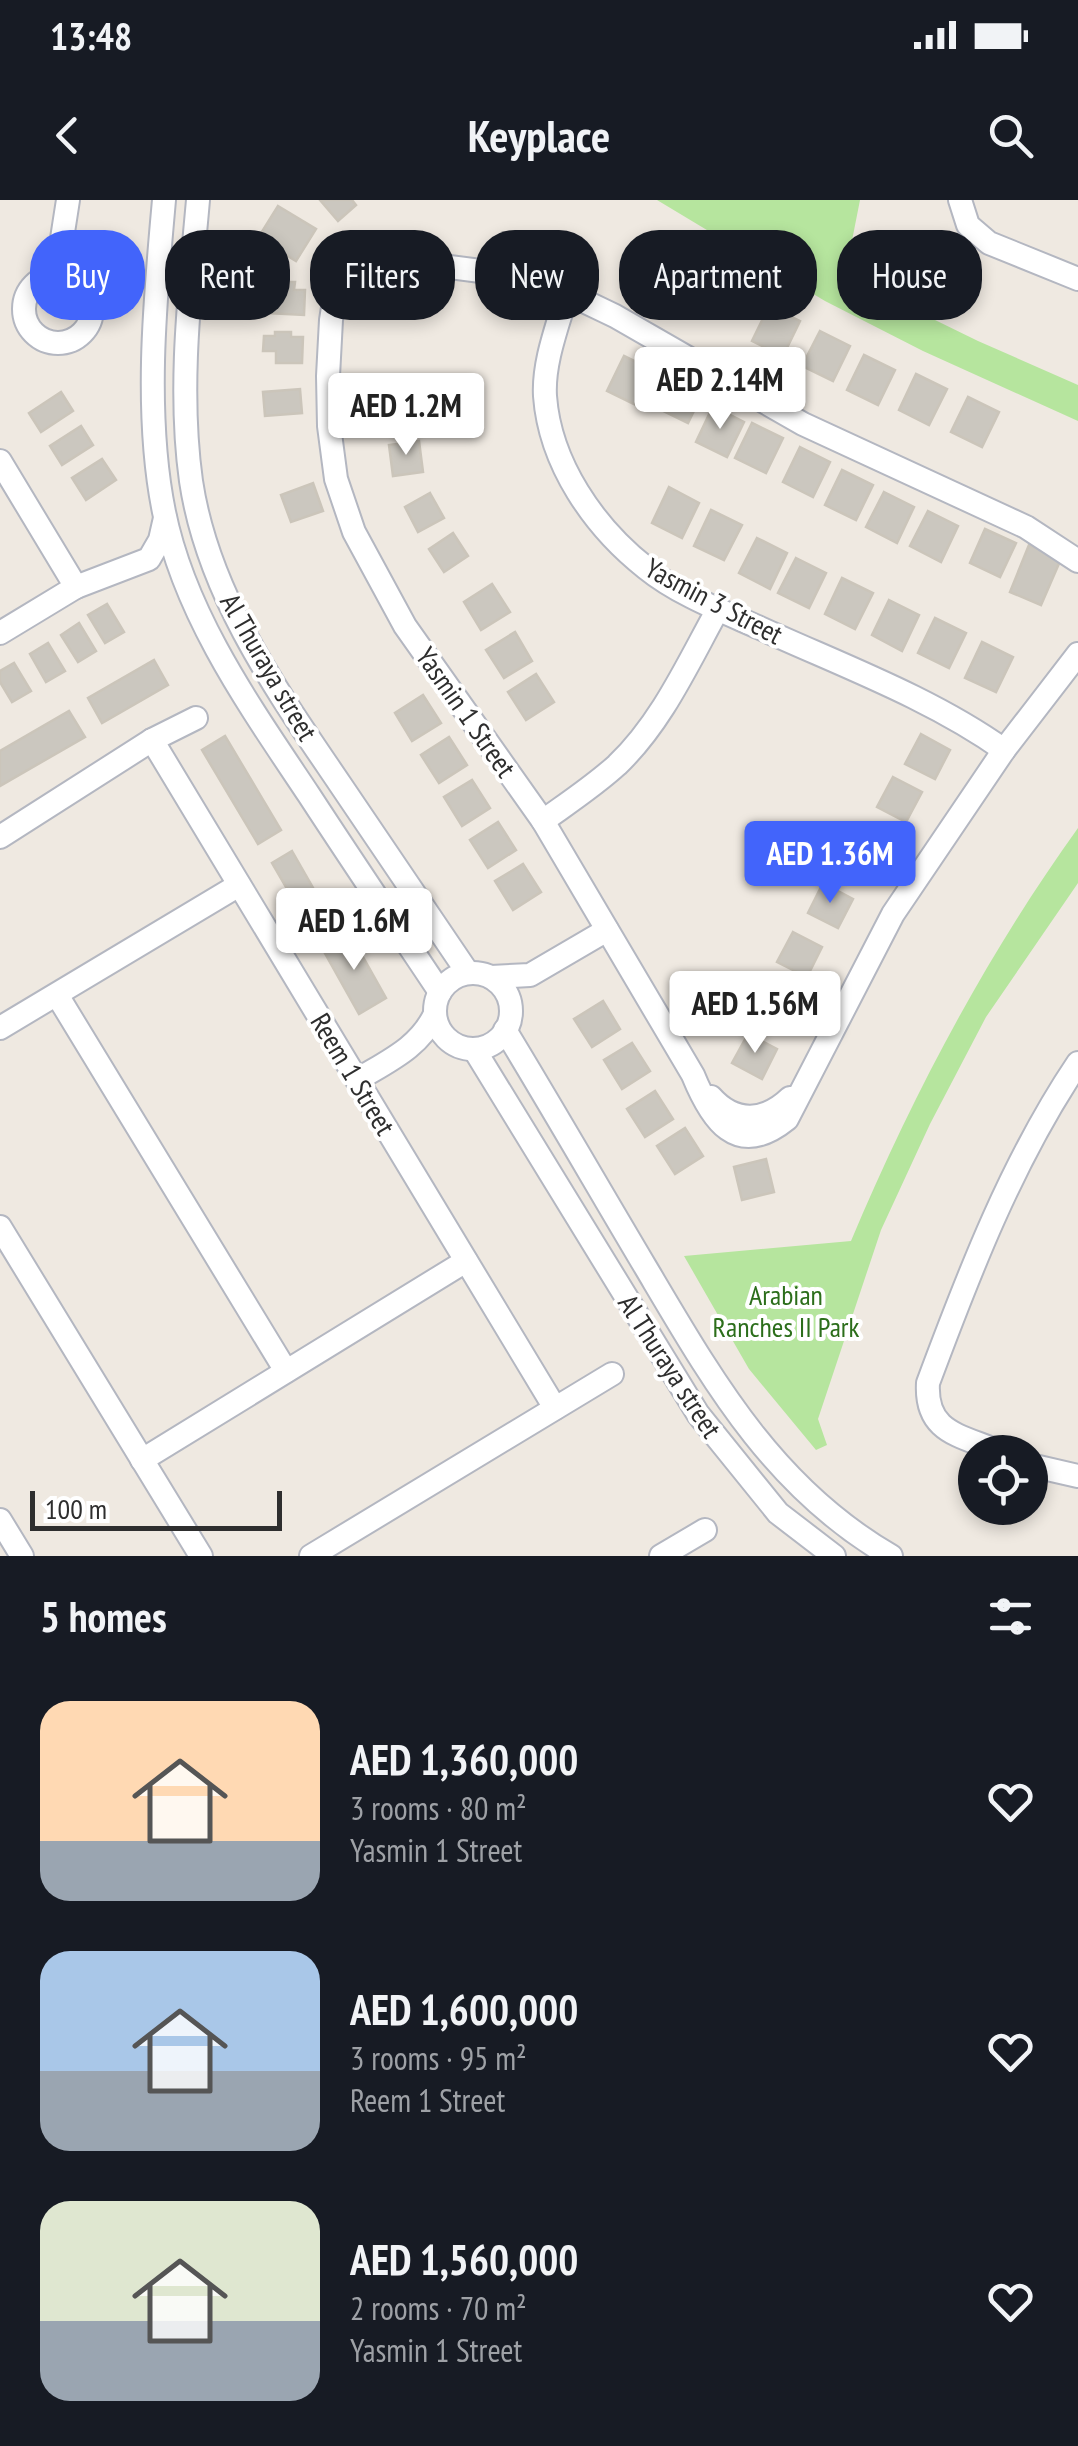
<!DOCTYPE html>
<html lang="en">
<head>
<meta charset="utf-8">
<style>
	:root { --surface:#171b24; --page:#242831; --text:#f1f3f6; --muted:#9ea1a6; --accent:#4264fb }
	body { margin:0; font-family:"PT Sans Narrow",sans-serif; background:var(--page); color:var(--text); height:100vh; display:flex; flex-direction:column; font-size:38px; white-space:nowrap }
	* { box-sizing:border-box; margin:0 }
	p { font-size:32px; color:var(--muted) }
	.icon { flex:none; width:55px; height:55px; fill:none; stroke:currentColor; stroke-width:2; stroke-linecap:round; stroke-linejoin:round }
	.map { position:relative; height:1356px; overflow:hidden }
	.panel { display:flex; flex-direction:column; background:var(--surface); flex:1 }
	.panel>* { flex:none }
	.top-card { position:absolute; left:30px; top:30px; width:1020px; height:90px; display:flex; gap:20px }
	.tools { position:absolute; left:958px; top:1235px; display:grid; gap:20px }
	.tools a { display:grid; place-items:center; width:90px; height:90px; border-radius:50%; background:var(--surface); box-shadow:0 5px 15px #0003; font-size:50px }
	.scale { position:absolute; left:30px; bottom:25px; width:252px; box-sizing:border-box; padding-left:10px; border:5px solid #2e2e2e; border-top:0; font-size:28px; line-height:35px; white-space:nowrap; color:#2e2e2e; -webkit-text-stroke:8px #fff; paint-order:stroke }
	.price { position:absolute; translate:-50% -85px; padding:0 22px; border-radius:10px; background:#fff; color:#222; font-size:32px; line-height:65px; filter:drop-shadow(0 2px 5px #0008) }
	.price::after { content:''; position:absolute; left:50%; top:60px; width:30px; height:22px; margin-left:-15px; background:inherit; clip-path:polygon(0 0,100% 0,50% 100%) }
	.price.current { background:var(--accent); color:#fff }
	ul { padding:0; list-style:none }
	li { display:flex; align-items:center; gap:30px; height:250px; padding:0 40px }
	li span { display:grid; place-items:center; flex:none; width:280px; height:200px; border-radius:30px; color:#555 }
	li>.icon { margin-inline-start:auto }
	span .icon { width:120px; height:120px; fill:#fffc; stroke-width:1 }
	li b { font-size:42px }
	h2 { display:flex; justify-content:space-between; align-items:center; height:120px; padding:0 40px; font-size:42px }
	.chip { padding:0 35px; border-radius:40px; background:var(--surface); box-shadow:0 5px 15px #0003; font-size:35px; line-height:90px }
	.chip.current { background:var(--accent); color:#fff }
	.status { display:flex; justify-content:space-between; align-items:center; height:70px; padding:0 50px; background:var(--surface); direction:ltr }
	.status svg { height:28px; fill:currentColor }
	header { display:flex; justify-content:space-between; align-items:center; height:130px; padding:0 40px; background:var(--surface); font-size:45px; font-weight:800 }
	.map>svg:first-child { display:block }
	.green { fill:#b6e59e }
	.building { fill:#cbc7bf; stroke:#cbc5ba; stroke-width:2.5 }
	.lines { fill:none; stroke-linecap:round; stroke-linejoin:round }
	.minor-casing { stroke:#b4b7c1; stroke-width:26 }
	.minor { stroke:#fff; stroke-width:22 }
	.labels { text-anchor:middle; stroke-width:8; stroke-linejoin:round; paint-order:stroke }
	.street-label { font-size:28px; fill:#2e2e2e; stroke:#fff }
	.park-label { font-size:28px; fill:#2c6e1b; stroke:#fff }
</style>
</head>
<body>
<div class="status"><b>13:48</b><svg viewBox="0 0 49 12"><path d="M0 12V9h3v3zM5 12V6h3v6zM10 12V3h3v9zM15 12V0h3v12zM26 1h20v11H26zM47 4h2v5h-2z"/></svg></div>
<header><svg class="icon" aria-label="back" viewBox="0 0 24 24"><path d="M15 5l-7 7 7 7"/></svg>Keyplace<svg class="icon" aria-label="search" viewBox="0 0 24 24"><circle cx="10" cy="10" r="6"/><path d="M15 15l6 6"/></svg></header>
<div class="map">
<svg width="1078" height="1356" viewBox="0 0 1078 1356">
	<rect width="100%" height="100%" fill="#efe9e1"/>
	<g class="green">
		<path d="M657 0H860L845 76 978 141 1078 185V221L923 151 825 101Z"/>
		<path d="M1078 628V683L986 817 930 924 881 1030 818 1219 827 1245 816 1250 749 1169 684 1056 851 1041C912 896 986 756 1078 628Z"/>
	</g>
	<g class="building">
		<path d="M320 0H352L356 5 338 21Z"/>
		<path d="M278 6 316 29 296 61 258 38Z"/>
		<path d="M272 82H295L294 90H305L304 115 267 113V101H279V93H272Z"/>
		<path d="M769 106 800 121 783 156 752 141Z"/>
		<path d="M820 131 850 146 833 181 802 166Z"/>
		<path d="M275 132H291V137H303L302 163H276V151H263L264 136H275Z"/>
		<path d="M864 155 895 170 878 205 847 190Z"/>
		<path d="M624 156 655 171 638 206 607 191Z"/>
		<path d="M674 172 705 188 688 223 657 208Z"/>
		<path d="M916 174 947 189 929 225 899 210Z"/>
		<path d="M300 189 302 213 265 216 263 192Z"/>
		<path d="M61 192 73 211 41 232 29 213Z"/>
		<path d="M406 197 410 226 385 230 381 201Z"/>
		<path d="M968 197 999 212 982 247 951 232Z"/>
		<path d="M713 206 744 222 727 257 696 242Z"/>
		<path d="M752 223 783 238 766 273 735 258Z"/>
		<path d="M81 226 93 245 62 265 50 246Z"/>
		<path d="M419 241 423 272 393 276 389 245Z"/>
		<path d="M800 247 830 262 813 297 783 282Z"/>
		<path d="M102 259 116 280 86 300 72 278Z"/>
		<path d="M842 270 873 285 856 320 825 305Z"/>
		<path d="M313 283 323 311 291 322 281 295Z"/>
		<path d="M669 287 699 303 682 338 652 323Z"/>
		<path d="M884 292 914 307 897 343 866 327Z"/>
		<path d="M430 293 444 318 418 332 405 307Z"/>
		<path d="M711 310 742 325 724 360 694 346Z"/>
		<path d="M928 311 958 326 941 362 910 346Z"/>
		<path d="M985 329 1016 343 1000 377 970 363Z"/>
		<path d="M453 333 468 356 444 372 429 349Z"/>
		<path d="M757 338 787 353 770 389 739 373Z"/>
		<path d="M1029 345 1061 359 1041 405 1010 392Z"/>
		<path d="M796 358 826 373 809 408 778 393Z"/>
		<path d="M842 378 873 393 855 429 825 414Z"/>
		<path d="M492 384 510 412 481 430 464 402Z"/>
		<path d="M889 400 919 415 902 451 872 435Z"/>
		<path d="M107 404 124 432 105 443 88 415Z"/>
		<path d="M935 418 966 433 949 468 918 453Z"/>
		<path d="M79 423 96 451 78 462 61 435Z"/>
		<path d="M515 432 532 461 504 478 486 450Z"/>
		<path d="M982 442 1013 457 996 492 965 478Z"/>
		<path d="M48 443 65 471 46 482 30 454Z"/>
		<path d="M154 460 168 485 102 523 88 498Z"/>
		<path d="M14 463 31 491 12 502 0 482V471Z"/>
		<path d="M536 474 554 502 526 520 508 492Z"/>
		<path d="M423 495 441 523 412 541 395 513Z"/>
		<path d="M69 511 85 537 0 586V551Z"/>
		<path d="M921 534 950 550 935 579 905 564Z"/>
		<path d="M225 536 281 630 258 644 202 550Z"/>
		<path d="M449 537 467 565 439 583 421 555Z"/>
		<path d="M893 577 922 592 906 622 877 607Z"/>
		<path d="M472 580 490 608 462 626 444 597Z"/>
		<path d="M498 622 516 650 488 668 470 640Z"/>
		<path d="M862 629 891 644 876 674 847 659Z"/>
		<path d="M292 651 328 714 308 725 272 663Z"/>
		<path d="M523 664 541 692 513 710 495 681Z"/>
		<path d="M823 683 853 699 838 728 808 713Z"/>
		<path d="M349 732 386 798 359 814 322 748Z"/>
		<path d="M793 732 822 747 807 777 777 762Z"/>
		<path d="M773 780 802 796 787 825 757 810Z"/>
		<path d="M603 801 620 829 592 847 574 819Z"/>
		<path d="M748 834 777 849 762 879 732 863Z"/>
		<path d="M632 843 650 871 622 889 604 860Z"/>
		<path d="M655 891 673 919 645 937 627 909Z"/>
		<path d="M685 928 703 956 675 974 657 946Z"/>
		<path d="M766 959 774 992 742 1000 734 967Z"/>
	</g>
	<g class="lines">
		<defs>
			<g id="minor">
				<path d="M164 0C155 99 144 214 164 312 185 416 251 508 309 595 352 661 396 726 440 792"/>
				<path d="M198 0C190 91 178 189 191 281 208 395 277 491 340 584 383 647 426 710 468 773"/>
				<path d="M960 0 968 25 989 43 1078 79"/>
				<path d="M62 75 61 45 68 0"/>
				<circle cx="58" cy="109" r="34"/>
				<path d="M567 93C558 125 543 162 545 196 550 264 594 327 646 368 678 394 722 411 760 428 841 465 931 498 1004 550"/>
				<path d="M0 261 76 387"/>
				<path d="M1078 361 1026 327 803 224 615 116 567 93 496 73 427 64 362 65 345 77 335 95 331 120 328 176 329 226 336 279 354 332 405 426 543 621 693 875C711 919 736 960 787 919L893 714 1004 550 1078 454"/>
				<path d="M0 433 76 387 149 359 160 340 165 318"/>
				<path d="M152 540 555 1208"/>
				<path d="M543 621C568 603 594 586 617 565 662 522 688 463 718 409"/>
				<path d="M0 637 152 540 196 518"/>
				<circle cx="473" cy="811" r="38"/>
				<path d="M491 777 530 775 607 730"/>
				<path d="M57 795 286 1171"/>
				<path d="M0 828 239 685"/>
				<path d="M505 830C553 909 599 989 646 1068 713 1181 773 1288 891 1356"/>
				<path d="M474 849 698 1214 778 1313 834 1356"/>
				<path d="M357 880C388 861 419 848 435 814"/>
				<path d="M711 897C735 924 765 922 790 898"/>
				<path d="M0 1027 201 1356"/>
				<path d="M999 1252C962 1235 925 1234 928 1183 969 1073 1012 961 1078 863"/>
				<path d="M142 1260 466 1061"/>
				<path d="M1030 1265 1078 1276"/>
				<path d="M0 1320 22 1356"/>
				<path d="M311 1356 612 1174"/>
				<path d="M661 1356 705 1330"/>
			</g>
		</defs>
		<use href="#minor" class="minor-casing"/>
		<use href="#minor" class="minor"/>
	</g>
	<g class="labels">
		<g class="street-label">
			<text transform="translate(714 401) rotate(28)" y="10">Yasmin 3 Street</text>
			<text transform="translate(269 467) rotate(60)" y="10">Al Thuraya street</text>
			<text transform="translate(466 512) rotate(55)" y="10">Yasmin 1 Street</text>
			<text transform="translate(353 874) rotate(59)" y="10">Reem 1 Street</text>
			<text transform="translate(670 1166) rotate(57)" y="10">Al Thuraya street</text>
		</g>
		<g class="park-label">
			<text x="786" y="1105">Arabian<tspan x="786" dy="32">Ranches II Park</tspan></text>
		</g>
	</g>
</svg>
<div class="tools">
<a><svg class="icon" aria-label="locate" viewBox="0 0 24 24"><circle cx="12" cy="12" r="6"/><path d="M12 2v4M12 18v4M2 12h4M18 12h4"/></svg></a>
</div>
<div class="scale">100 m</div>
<b class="price" style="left:720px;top:232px">AED 2.14M</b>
<b class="price" style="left:406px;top:258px">AED 1.2M</b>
<b class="price current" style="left:830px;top:706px">AED 1.36M</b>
<b class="price" style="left:354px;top:773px">AED 1.6M</b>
<b class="price" style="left:755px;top:856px">AED 1.56M</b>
<div class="top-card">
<a class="chip current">Buy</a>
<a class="chip">Rent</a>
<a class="chip">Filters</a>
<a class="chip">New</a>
<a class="chip">Apartment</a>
<a class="chip">House</a>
</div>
</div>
<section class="panel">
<h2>5 homes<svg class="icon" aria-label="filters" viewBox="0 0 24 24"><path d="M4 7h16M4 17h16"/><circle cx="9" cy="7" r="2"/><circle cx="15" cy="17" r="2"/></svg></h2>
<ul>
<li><span style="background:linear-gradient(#ffd9b3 70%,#9aa5b1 0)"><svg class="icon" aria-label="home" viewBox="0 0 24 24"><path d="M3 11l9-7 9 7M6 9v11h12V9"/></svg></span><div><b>AED 1,360,000</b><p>3 rooms · 80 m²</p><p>Yasmin 1 Street</p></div><svg class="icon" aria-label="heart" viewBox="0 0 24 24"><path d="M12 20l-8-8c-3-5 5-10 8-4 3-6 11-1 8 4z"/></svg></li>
<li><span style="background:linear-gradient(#a9c7e8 60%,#9aa5b1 0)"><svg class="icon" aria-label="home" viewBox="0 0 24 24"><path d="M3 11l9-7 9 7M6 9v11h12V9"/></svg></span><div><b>AED 1,600,000</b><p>3 rooms · 95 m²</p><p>Reem 1 Street</p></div><svg class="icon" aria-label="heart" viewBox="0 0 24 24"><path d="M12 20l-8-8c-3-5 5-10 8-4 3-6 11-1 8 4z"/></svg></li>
<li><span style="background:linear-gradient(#dfe7d0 60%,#9aa5b1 0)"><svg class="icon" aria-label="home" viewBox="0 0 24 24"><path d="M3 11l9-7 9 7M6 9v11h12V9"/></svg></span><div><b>AED 1,560,000</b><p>2 rooms · 70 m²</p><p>Yasmin 1 Street</p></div><svg class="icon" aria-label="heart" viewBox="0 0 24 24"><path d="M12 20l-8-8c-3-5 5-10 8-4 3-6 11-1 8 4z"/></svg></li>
</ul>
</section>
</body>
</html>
